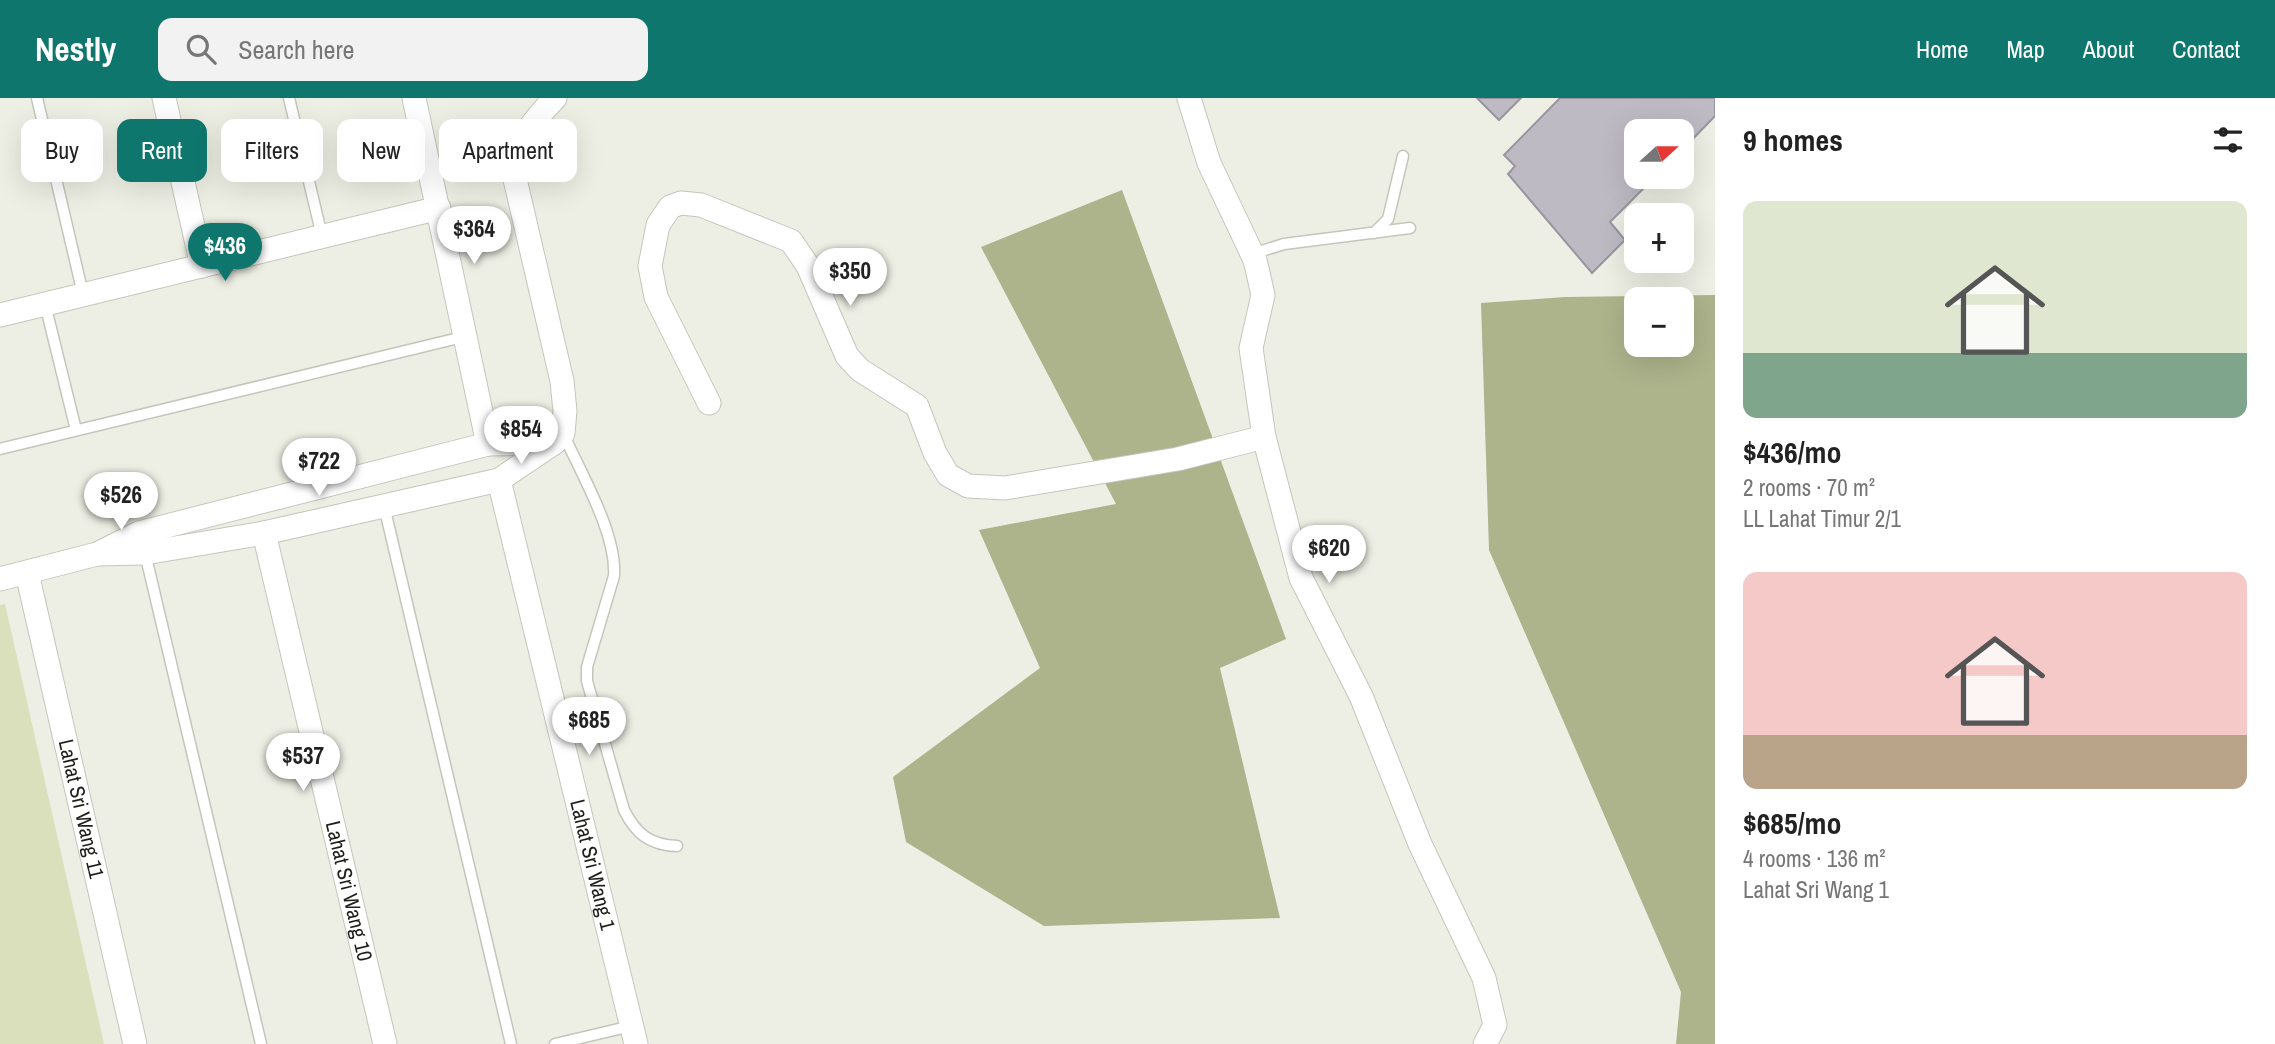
<!DOCTYPE html>
<html lang="en">
<head>
<meta charset="utf-8">
<style>
	:root { --surface:#fff; --page:#f2f2f2; --text:#222; --muted:#767676; --accent:#0f766e }
	body { margin:0; font-family:"Archivo Narrow",sans-serif; background:var(--page); color:var(--text); height:100vh; display:flex; flex-direction:column; font-size:26px; white-space:nowrap }
	* { box-sizing:border-box; margin:0 }
	p { font-size:23px; color:var(--muted) }
	.icon { flex:none; width:38px; height:38px; fill:none; stroke:currentColor; stroke-width:2; stroke-linecap:round; stroke-linejoin:round }
	.map { position:relative; flex:1; overflow:hidden }
	.drawer { display:flex; flex-direction:column; background:var(--surface); width:560px }
	.drawer>* { flex:none }
	.guide { position:absolute; left:21px; top:21px; width:665px; height:63px; display:flex; gap:14px }
	.needle { width:46px; rotate:69deg }
	.fabs { position:absolute; left:1624px; top:21px; display:grid; gap:14px }
	.fabs a { display:grid; place-items:center; width:70px; height:70px; border-radius:14px; background:var(--surface); box-shadow:0 7px 28px #0002; font-size:35px }
	.price { position:absolute; translate:-50% -60px; padding:0 16px; border-radius:24px; background:#fff; color:#222; font-size:23px; line-height:46px; filter:drop-shadow(0 2px 4px #0008) }
	.price::after { content:''; position:absolute; left:50%; top:42px; width:21px; height:16px; margin-left:-10px; background:inherit; clip-path:polygon(0 0,100% 0,50% 100%) }
	.price.selected { background:var(--accent); color:#fff }
	ul { padding:0; list-style:none }
	li { display:grid; align-content:center; gap:14px; height:371px; padding:0 28px }
	li span { display:grid; place-items:center; height:217px; border-radius:14px; color:#555 }
	li>.icon { margin-inline-start:auto }
	span .icon { width:126px; height:126px; fill:#fffc; stroke-width:1 }
	li b { font-size:30px }
	h2 { display:flex; justify-content:space-between; align-items:center; height:84px; padding:0 28px; font-size:30px }
	.chip { padding:0 24px; border-radius:14px; background:var(--surface); box-shadow:0 7px 28px #0002; font-size:24px; line-height:63px }
	.chip.selected { background:var(--accent); color:#fff }
	header { display:flex; align-items:center; gap:42px; box-sizing:border-box; height:98px; padding:0 35px; background:var(--accent); color:#fff }
	header strong { font-size:33px }
	nav { display:flex; gap:38px; margin-inline-start:auto; font-size:24px }
	.search { width:490px; height:63px; background:var(--page); display:flex; align-items:center; gap:18px; box-sizing:border-box; padding:0 24px; border-radius:14px; color:var(--muted); font-size:26px }
	main { display:flex; flex:1; min-height:0 }
	.map>svg:first-child { display:block }
	.green { fill:#dadfbc }
	.forest { fill:#adb38b; fill-rule:evenodd }
	.building { fill:#bebac4; stroke:#99959f; stroke-width:2 }
	.lines { fill:none; stroke-linecap:round; stroke-linejoin:round }
	.service-casing { stroke:#c4c6bb; stroke-width:13 }
	.minor-casing { stroke:#c4c6bb; stroke-width:25 }
	.service { stroke:#fff; stroke-width:10 }
	.minor { stroke:#fff; stroke-width:23 }
	.labels { text-anchor:middle; stroke-width:5; stroke-linejoin:round; paint-order:stroke }
	.street-label { font-size:21px; fill:#1e1f1b; stroke:#fff }
</style>
</head>
<body>
<header>
<strong>Nestly</strong>
<div class="search"><svg class="icon" aria-label="search" viewBox="0 0 24 24"><circle cx="10" cy="10" r="6"/><path d="M15 15l6 6"/></svg>Search here</div>
<nav><a>Home</a><a>Map</a><a>About</a><a>Contact</a></nav>
</header>
<main>
<div class="map">
<svg width="1715" height="946" viewBox="0 0 1715 946">
	<rect width="100%" height="100%" fill="#edefe4"/>
	<path class="green" d="M5 506 104 946H0V507Z"/>
	<g class="forest">
		<path d="M1122 92 1286 541 1220 570 1280 820 1044 828 906 744 893 679 1040 570 979 432 1116 406 981 149Z"/>
		<path d="M1715 197V946H1676L1681 894 1489 452 1481 205 1565 199ZM1636 201H1682V247H1636Z"/>
	</g>
	<g class="building">
		<path d="M1477 0H1521L1499 22Z"/>
		<path d="M1560 0H1715V18L1682 52V33H1636V79H1655L1610 124 1625 142 1592 175 1508 76 1515 68 1504 57Z"/>
	</g>
	<g class="lines">
		<defs>
			<g id="service">
				<path d="M37 0 83 196"/>
				<path d="M289 0 322 138"/>
				<path d="M1374 135 1388 121 1403 58"/>
				<path d="M1252 156 1284 146 1410 130"/>
				<path d="M45 206 76 332"/>
				<path d="M563 335C580 374 617 435 614 478L587 569V583L624 712C636 736 650 747 677 748"/>
				<path d="M0 351 467 238"/>
				<path d="M384 408 511 946"/>
				<path d="M145 455 261 946"/>
				<path d="M555 946 631 928"/>
			</g>
			<g id="minor">
				<path d="M164 0 202 168"/>
				<path d="M414 0 488 346"/>
				<path d="M1189 0 1209 65 1255 162 1263 197 1251 250 1264 339 1301 480 1361 598 1420 746 1484 880 1495 927 1485 946"/>
				<path d="M0 217 439 110"/>
				<path d="M709 305 656 199 650 168 658 127 670 109 681 105 701 107 791 143 808 168 847 258 860 272 917 308 935 355 948 377 968 388 1005 390 1178 361 1264 339"/>
				<path id="s1" d="M499 382 636 946"/>
				<path id="s2" d="M264 435 385 946"/>
				<path d="M97 456 145 455 264 435 499 382 554 345 563 335 565 313 562 283 514 77C521 38 528 28 555 0"/>
				<path id="s3" d="M27 475 135 946"/>
				<path d="M0 481 97 456 139 435 488 346 554 345"/>
			</g>
		</defs>
		<use href="#service" class="service-casing"/>
		<use href="#minor" class="minor-casing"/>
		<use href="#service" class="service"/>
		<use href="#minor" class="minor"/>
	</g>
	<g class="labels">
		<g class="street-label">
			<text dy="7" stroke="none"><textPath href="#s3" startOffset="242">Lahat Sri Wang 11</textPath></text>
			<text dy="7" stroke="none"><textPath href="#s1" startOffset="396">Lahat Sri Wang 1</textPath></text>
			<text dy="7" stroke="none"><textPath href="#s2" startOffset="368">Lahat Sri Wang 10</textPath></text>
		</g>
	</g>
</svg>
<div class="fabs">
<a><svg class="needle" viewBox="-14 -14 28 28"><path d="M0-13l5 13h-10z" fill="#e53935"/><path d="M0 13l5-13h-10z" fill="#767676"/></svg></a>
<a>+</a>
<a>−</a>
</div>
<b class="price" style="left:474px;top:168px">$364</b>
<b class="price selected" style="left:225px;top:185px">$436</b>
<b class="price" style="left:850px;top:210px">$350</b>
<b class="price" style="left:521px;top:368px">$854</b>
<b class="price" style="left:319px;top:400px">$722</b>
<b class="price" style="left:121px;top:434px">$526</b>
<b class="price" style="left:1329px;top:487px">$620</b>
<b class="price" style="left:589px;top:659px">$685</b>
<b class="price" style="left:303px;top:695px">$537</b>
<div class="guide">
<a class="chip">Buy</a>
<a class="chip selected">Rent</a>
<a class="chip">Filters</a>
<a class="chip">New</a>
<a class="chip">Apartment</a>
</div>
</div>
<section class="drawer">
<h2>9 homes<svg class="icon" aria-label="filters" viewBox="0 0 24 24"><path d="M4 7h16M4 17h16"/><circle cx="9" cy="7" r="2"/><circle cx="15" cy="17" r="2"/></svg></h2>
<ul>
<li><span style="background:linear-gradient(#dfe7d0 70%,#7fa58c 0)"><svg class="icon" aria-label="home" viewBox="0 0 24 24"><path d="M3 11l9-7 9 7M6 9v11h12V9"/></svg></span><div><b>$436/mo</b><p>2 rooms · 70 m²</p><p>LL Lahat Timur 2/1</p></div></li>
<li><span style="background:linear-gradient(#f6c9c9 75%,#b9a48a 0)"><svg class="icon" aria-label="home" viewBox="0 0 24 24"><path d="M3 11l9-7 9 7M6 9v11h12V9"/></svg></span><div><b>$685/mo</b><p>4 rooms · 136 m²</p><p>Lahat Sri Wang 1</p></div></li>
</ul>
</section>
</main>
</body>
</html>
